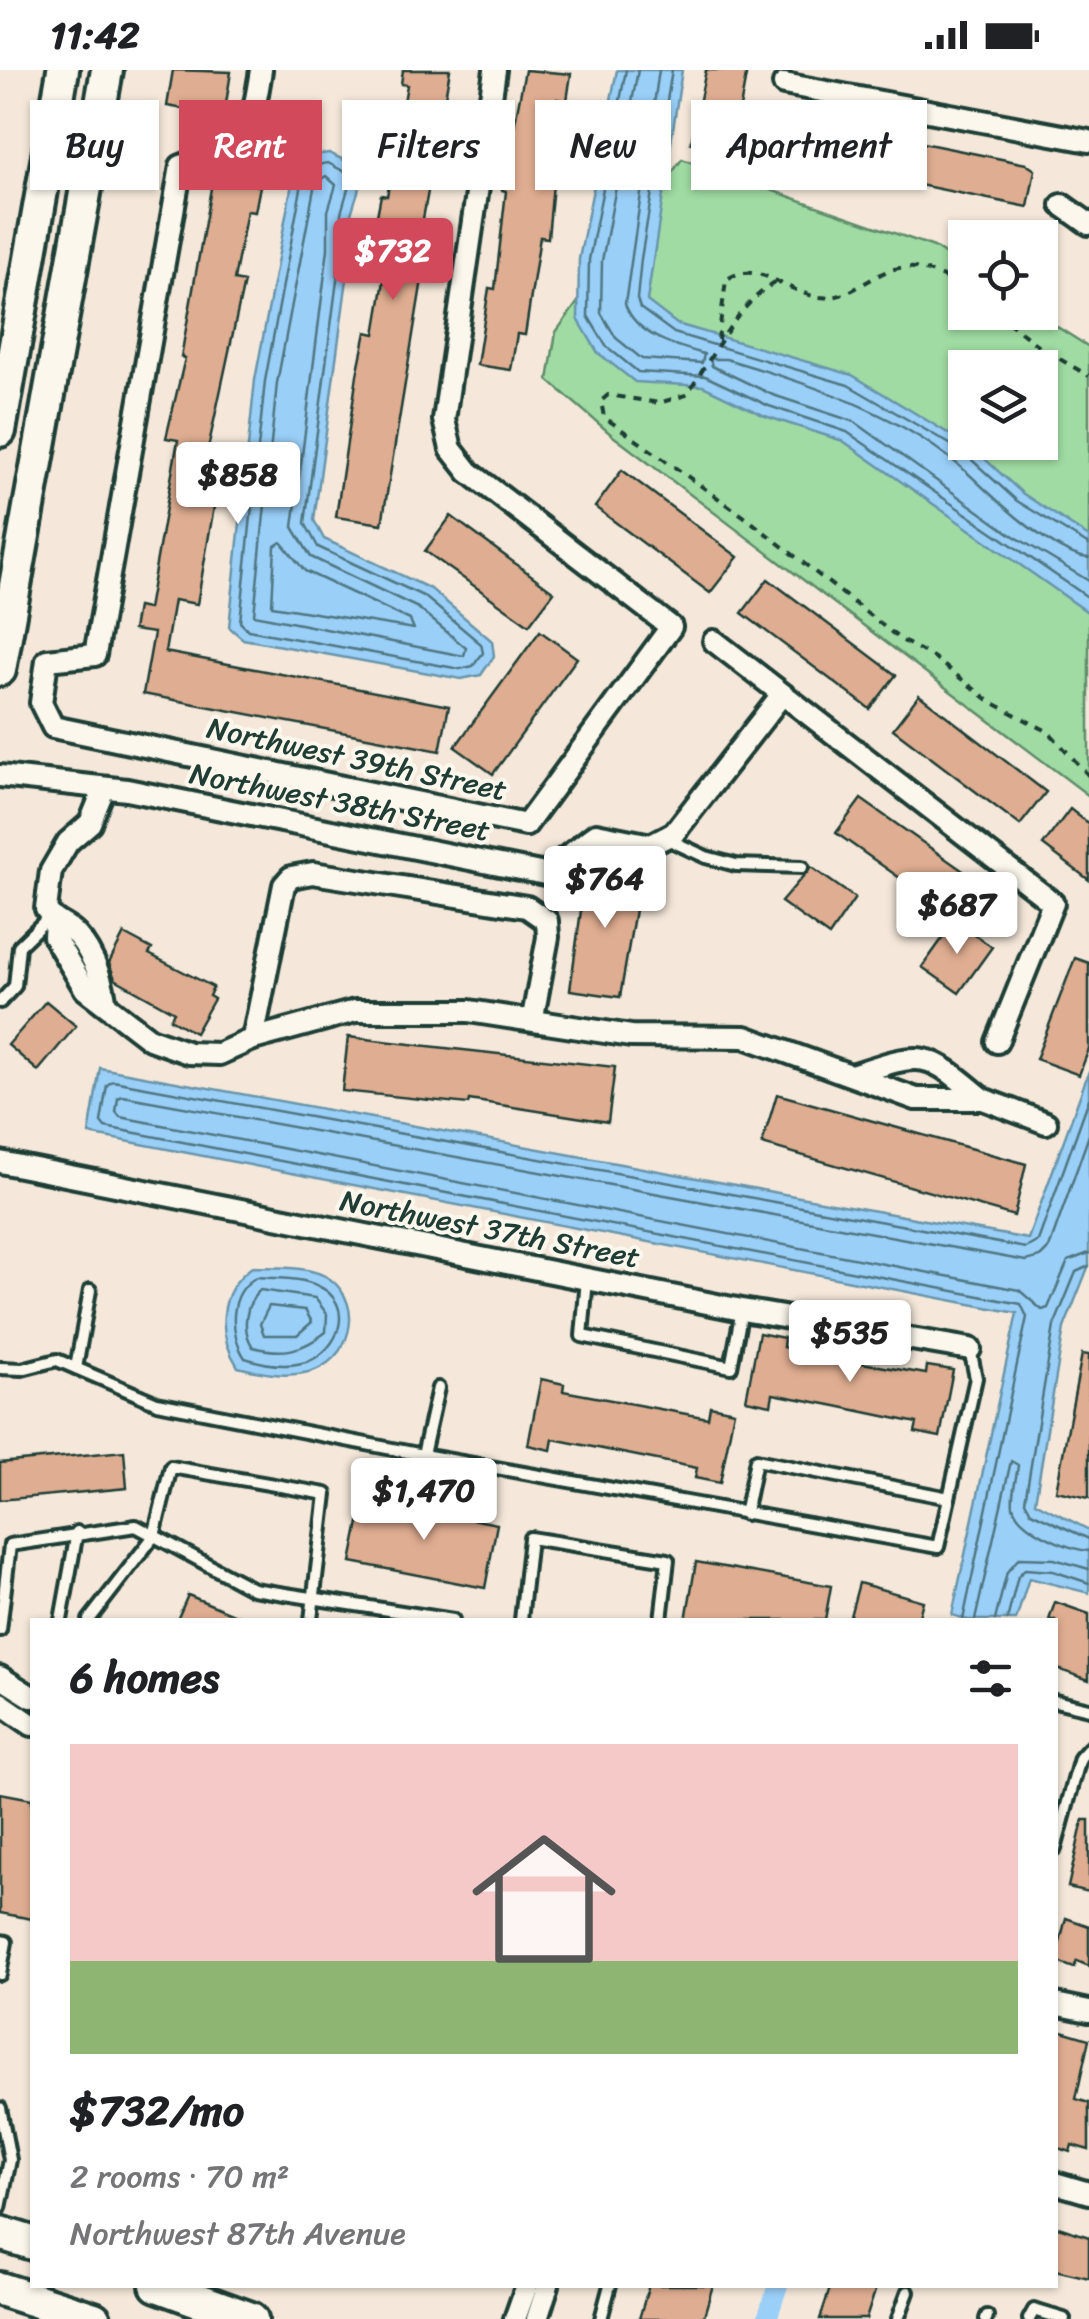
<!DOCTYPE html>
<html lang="en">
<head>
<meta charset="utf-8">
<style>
	:root { --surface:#fff; --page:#f6f6f6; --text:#202124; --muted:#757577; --line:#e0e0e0; --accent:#d1495b }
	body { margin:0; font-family:Sriracha,sans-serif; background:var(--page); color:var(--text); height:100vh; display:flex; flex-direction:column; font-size:38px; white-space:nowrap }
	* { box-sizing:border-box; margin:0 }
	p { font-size:32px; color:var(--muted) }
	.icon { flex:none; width:55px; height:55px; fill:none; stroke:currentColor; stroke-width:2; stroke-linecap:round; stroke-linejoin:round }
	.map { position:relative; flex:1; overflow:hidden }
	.details { position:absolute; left:30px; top:1548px; width:1028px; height:670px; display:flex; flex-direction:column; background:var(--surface); border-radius:0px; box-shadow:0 2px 8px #0004 }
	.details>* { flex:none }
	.top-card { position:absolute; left:30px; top:30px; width:1030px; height:90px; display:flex; gap:20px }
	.controls { position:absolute; left:948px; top:150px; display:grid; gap:20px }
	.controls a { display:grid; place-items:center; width:110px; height:110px; border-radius:0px; background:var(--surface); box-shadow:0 2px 8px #0004; font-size:50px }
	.price { position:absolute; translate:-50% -85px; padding:0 22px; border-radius:10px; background:#fff; color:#222; font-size:32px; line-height:65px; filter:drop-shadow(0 2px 5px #0008) }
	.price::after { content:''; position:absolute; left:50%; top:60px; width:30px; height:22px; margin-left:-15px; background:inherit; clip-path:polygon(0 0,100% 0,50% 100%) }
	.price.on { background:var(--accent); color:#fff }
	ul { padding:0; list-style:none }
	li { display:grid; align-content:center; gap:20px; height:530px; padding:0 40px }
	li+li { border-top:2px solid var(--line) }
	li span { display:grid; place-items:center; height:310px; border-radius:0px; color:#555 }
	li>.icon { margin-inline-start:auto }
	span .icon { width:180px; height:180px; fill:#fffc; stroke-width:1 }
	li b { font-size:42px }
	h2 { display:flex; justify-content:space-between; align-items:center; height:120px; padding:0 40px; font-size:42px }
	.pill { padding:0 35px; border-radius:0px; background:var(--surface); box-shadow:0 2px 8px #0004; font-size:35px; line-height:90px }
	.pill.on { background:var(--accent); color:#fff }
	.status { display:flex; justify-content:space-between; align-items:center; height:70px; padding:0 50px; background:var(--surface); direction:ltr }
	.status svg { height:28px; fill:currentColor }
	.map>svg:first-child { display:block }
	.green { fill:#9fdba2; stroke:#5f8c6b; stroke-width:2.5; fill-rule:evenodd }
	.water { fill:#9acff8; stroke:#6995aa; stroke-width:2.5 }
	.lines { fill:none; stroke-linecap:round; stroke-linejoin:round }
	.shore { stroke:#507782; stroke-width:2.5 }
	.canal { stroke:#9acff8; stroke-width:20 }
	.building { fill:#dfad91; stroke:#1f3d34; stroke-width:2.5 }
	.service-casing { stroke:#1f3d34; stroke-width:18 }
	.minor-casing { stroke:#1f3d34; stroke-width:28 }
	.secondary-casing { stroke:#1f3d34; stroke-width:38 }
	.primary-casing { stroke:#1f3d34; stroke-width:40 }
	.path { stroke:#1f3d34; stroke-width:4; stroke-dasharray:8 8; stroke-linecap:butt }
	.service { stroke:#fbf7ec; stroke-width:10 }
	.minor { stroke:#fbf7ec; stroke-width:20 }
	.secondary { stroke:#fbf7ec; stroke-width:30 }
	.primary { stroke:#fbf7ec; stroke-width:32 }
	.labels { text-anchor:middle; stroke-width:8; stroke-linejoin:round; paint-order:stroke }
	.street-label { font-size:30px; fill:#1f3d34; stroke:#fbf7ec }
</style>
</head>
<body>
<div class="status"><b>11:42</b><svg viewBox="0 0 49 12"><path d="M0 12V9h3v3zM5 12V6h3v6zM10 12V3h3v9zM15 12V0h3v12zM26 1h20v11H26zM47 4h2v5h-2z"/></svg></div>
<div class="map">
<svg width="1089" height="2249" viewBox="0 0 1089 2249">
	<rect width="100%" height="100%" fill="#f5e8da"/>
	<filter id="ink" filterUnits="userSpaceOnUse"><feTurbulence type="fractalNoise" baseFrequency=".01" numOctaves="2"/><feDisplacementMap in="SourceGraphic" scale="20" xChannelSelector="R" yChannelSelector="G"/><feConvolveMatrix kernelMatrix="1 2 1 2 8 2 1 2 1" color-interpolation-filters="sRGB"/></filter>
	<g filter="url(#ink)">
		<path class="green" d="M682 89 934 177 965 198V242L1035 243 1089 277V726L613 366 548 310 556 262ZM965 298H1040V372H965Z"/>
		<g class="water">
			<path d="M617 0H682L647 231 677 254 852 305 974 379 1022 423 1089 467V543L843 371 765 346 703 316 635 312 598 283 578 249 579 189Z"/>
			<path d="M329 83 352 94 362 109 351 144V180L314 450 324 469 431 519 492 571 494 586 481 605 461 609 243 569 229 557 255 310 294 103 306 86Z"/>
			<path d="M100 998 1028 1169 1089 1001V1195L1064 1258 1035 1432 1089 1460V1523L1029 1508 1016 1550H968L952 1545 1017 1243 89 1064Z"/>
			<path d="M252 1197C275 1198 310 1195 330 1209 366 1236 350 1291 309 1302 285 1308 261 1303 238 1297 217 1264 217 1222 252 1197Z"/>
		</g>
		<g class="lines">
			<g class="shore">
				<path d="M626 0 589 190 588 246 606 276 638 302 705 306 769 336 847 362 1089 528"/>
				<path d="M638 0 602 191 601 243 616 268 642 289 702 293 704 284C676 276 636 266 625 234L659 0"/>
				<path d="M672 0 641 189 637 229 640 238 674 263 848 315 962 381 1017 431 1089 475"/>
				<path d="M328 93 345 102 350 112 341 143V180L305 453 318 477 425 527 481 574 483 583 473 596 460 599 248 560 240 552 265 311 303 108 312 96Z"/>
				<path d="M326 106 336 115 328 141V179L293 457 311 487 418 538 466 578 464 586 254 545 277 313 315 113Z"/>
				<path d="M281 472 305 501 410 550 414 559 272 536 275 476Z"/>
				<path d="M1089 488C1055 486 996 430 971 406 904 344 811 314 726 289H710L712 296 773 325 855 352 1009 463 1089 511"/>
				<path d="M1089 1065 1049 1178 1040 1187 1026 1191 123 1026 118 1028 116 1042 120 1047 1019 1220 1042 1240 1048 1238 1068 1191 1089 1183"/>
				<path d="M1089 1196 1076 1202 1054 1256 1025 1431 1031 1442 1089 1469"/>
				<path d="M257 1207C277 1209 300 1207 318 1216 356 1233 340 1281 306 1292 286 1298 263 1294 245 1288 229 1264 228 1222 257 1207Z"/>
				<path d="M260 1220 315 1228 327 1244 326 1262C302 1281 283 1285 253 1277 241 1260 245 1234 260 1220Z"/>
				<path d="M269 1236 305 1240 312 1252 297 1265H264L260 1254Z"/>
				<path d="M963 1550 1027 1247 1021 1234 105 1057 101 1052 107 1015 113 1011 1026 1178 1038 1171 1089 1029"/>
				<path d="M975 1550 1011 1391 1018 1395C1017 1407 1011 1423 1013 1436 1018 1458 1069 1480 1089 1481"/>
				<path d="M995 1550 1007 1502 1019 1488 1054 1489 1089 1499"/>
				<path d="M1007 1550 1018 1506 1025 1499 1053 1501 1089 1513"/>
			</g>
			<path class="canal" d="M767 2249 778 2215"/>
		</g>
		<g class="building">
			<path d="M173 0 231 2 224 46 167 36Z"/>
			<path d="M403 0H450L419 171 428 173 382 454 336 447 357 305 366 262 375 264 387 193 378 191 385 153 376 151 381 125 387 126 407 15 401 14Z"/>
			<path d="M525 0 571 4 567 31 557 29 545 101 554 103 548 168 540 167 525 265 517 264 511 300 477 295 489 218 495 219 506 121 502 120Z"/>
			<path d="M706 0H747L740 38 881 66 882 57 915 64 913 71 1026 94 1035 100 1028 137 728 76 727 80 691 73Z"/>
			<path d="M213 107 260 116 255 142 247 141 234 210 244 212 206 388 222 391 197 534 174 530 165 582 449 636 440 681 143 624 154 563 133 560 137 537 148 539 178 370 166 368 185 288 181 287Z"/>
			<path d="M622 400 738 487 710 523 595 437Z"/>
			<path d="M451 446 554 522 529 555 425 481Z"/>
			<path d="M768 509 896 605 870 639 742 543Z"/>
			<path d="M540 561 577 588 493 704 455 677Z"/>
			<path d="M919 625 1046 722 1020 755 893 659Z"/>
			<path d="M861 729 993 822 968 856 836 763Z"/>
			<path d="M1070 739 1089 754V810L1043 775Z"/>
			<path d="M587 797 641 805 620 927 570 920Z"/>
			<path d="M811 797 855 828 829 866 781 832Z"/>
			<path d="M955 851 992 877 959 923 922 897Z"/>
			<path d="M124 864 152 879 149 884 213 917 209 926 214 929 195 963 170 949 174 942 115 909 109 893Z"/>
			<path d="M1075 888 1089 893V979L1079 1005 1036 989Z"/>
			<path d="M46 931 76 956 38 1001 8 975Z"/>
			<path d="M348 967 615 997 608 1052 469 1030 468 1034 342 1021Z"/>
			<path d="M777 1024 1026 1094 1014 1146 762 1074Z"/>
			<path d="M759 1263 784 1268 783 1277 856 1292 926 1304 927 1296 953 1300 940 1367 915 1362 917 1353 831 1335 773 1324 771 1335 746 1330Z"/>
			<path d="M1082 1284 1089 1285V1428L1056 1421Z"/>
			<path d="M541 1309 564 1314 563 1321 708 1348 710 1336 734 1341 720 1413 695 1408 697 1398 553 1369 551 1380 528 1375Z"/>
			<path d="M124 1381 127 1418 0 1430V1393Z"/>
			<path d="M364 1428 497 1454 485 1518 351 1492Z"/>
			<path d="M696 1492 831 1516 825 1550H686Z"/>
			<path d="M859 1513 923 1531 918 1550H849Z"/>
			<path d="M188 1525 248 1550H177Z"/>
			<path d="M1055 1532 1089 1544V1610L1055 1598V1550H1049Z"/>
			<path d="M0 1723 32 1729V1849L0 1843Z"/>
			<path d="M1083 1750H1089V1822L1068 1817Z"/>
			<path d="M1066 1848 1089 1856V1896L1077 1891 1074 1898 1055 1891Z"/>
			<path d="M1055 1959 1089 1969 1076 2029 1089 2033V2080L1072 2075 1070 2082 1055 2077Z"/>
			<path d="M1055 2156 1089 2167V2208L1055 2200Z"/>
			<path d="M649 2215H713L703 2249H639Z"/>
			<path d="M831 2215H877L866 2249H820Z"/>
		</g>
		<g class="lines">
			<defs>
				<g id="service">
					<path d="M665 768 706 787 736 795 802 797"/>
					<path d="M0 932 15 916 19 876 50 846"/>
					<path d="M587 1209 582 1266 731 1297 742 1240"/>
					<path d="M0 1298 22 1299 57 1290 157 1333 423 1385 438 1318"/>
					<path d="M76 1298 90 1220"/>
					<path d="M423 1385 938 1477 949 1428"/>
					<path d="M745 1444 756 1390 949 1428 976 1308 970 1279"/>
					<path d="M61 1550 77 1462"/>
					<path d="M89 1550 154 1466 171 1397 326 1424 311 1550"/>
					<path d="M521 1550 530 1468 668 1490 661 1550"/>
					<path d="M0 1560 10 1475 136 1456 253 1519 453 1550"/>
					<path d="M1055 1631 1089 1639"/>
					<path d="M1055 1779 1080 1688 1089 1678"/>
					<path d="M0 1871 6 1872 0 1904"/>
					<path d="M0 2038 10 2090 0 2138"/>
					<path d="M601 2249 610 2215"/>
					<path d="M898 2249 908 2222"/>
					<path d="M986 2249 987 2246"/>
					<path d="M1029 2249 1034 2240 1064 2249"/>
				</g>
				<g id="minor">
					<path d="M261 0C250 71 247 71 181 96L95 585 47 590 41 633 53 657 526 755 671 557 469 402 451 379 444 350 495 0"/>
					<path d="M784 14 1089 71"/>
					<path d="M1062 135 1089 154"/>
					<path d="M714 571 1053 833 997 972"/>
					<path d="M0 706 127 720 545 804 596 764 651 775 674 763 780 627"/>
					<path d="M103 721 90 753 68 772 51 801 46 839C53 851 60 852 70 859 89 874 102 907 105 930"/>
					<path d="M55 852 54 867 85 919 150 969 189 983 219 984 253 969 355 941H469L631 966 745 967 916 1029H983L1046 1053"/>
					<path d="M253 969 284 815 291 807 313 803 527 837 547 851 548 867 533 947"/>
					<path d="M852 1005C924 981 925 980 983 1029"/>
					<path d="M0 1092 742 1240 970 1279"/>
					<path d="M0 1607 32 1627"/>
					<path d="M0 1633 32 1655"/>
					<path d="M1055 1934 1089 1941"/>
					<path d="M1055 2113 1089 2123"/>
					<path d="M515 2249 527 2215"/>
					<path d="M537 2249 548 2215"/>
				</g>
				<g id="secondary">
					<path d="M0 361 63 0"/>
					<path d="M0 600 107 0"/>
				</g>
				<g id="primary">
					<path d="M0 2163 32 2173"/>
					<path d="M157 2215 251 2249"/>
					<path d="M0 2219 94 2249"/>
				</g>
			</defs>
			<use href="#service" class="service-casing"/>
			<use href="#minor" class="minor-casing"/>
			<use href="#secondary" class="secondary-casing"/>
			<use href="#primary" class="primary-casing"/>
			<g class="path">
				<path d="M775 212C731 241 716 284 686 325L659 333 608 325 601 331 604 347 749 450 901 570 933 587 991 632 1049 662 1089 706"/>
				<path d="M995 242 1041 278 1089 306"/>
				<path d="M718 270 726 210C757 188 786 223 819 227 856 232 877 192 914 198 932 200 949 210 965 218"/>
			</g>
			<use href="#service" class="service"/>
			<use href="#minor" class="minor"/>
			<use href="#secondary" class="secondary"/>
			<use href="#primary" class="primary"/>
		</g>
	</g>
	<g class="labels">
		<g class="street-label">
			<text transform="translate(357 689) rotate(12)" y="10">Northwest 39th Street</text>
			<text transform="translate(340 732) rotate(11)" y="10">Northwest 38th Street</text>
			<text transform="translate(490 1159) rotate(11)" y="10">Northwest 37th Street</text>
		</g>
	</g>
</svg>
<div class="controls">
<a><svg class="icon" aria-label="locate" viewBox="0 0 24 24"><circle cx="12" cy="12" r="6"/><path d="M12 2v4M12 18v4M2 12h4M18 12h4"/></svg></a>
<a><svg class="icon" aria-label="layers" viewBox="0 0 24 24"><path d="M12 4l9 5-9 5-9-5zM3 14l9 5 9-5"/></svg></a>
</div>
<b class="price on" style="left:393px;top:233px">$732</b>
<b class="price" style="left:238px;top:457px">$858</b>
<b class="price" style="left:605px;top:861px">$764</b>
<b class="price" style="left:957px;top:887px">$687</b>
<b class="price" style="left:850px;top:1315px">$535</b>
<b class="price" style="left:424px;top:1473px">$1,470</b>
<div class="top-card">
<a class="pill">Buy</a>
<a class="pill on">Rent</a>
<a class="pill">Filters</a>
<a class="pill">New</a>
<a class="pill">Apartment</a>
</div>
<section class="details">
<h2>6 homes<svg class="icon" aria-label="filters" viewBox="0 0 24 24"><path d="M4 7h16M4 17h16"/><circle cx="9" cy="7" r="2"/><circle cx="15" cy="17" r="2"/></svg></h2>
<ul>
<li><span style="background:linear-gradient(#f6c9c9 70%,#8fb573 0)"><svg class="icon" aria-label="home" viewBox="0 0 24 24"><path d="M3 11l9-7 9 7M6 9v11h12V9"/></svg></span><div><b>$732/mo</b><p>2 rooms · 70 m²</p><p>Northwest 87th Avenue</p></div></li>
</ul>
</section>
</div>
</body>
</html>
